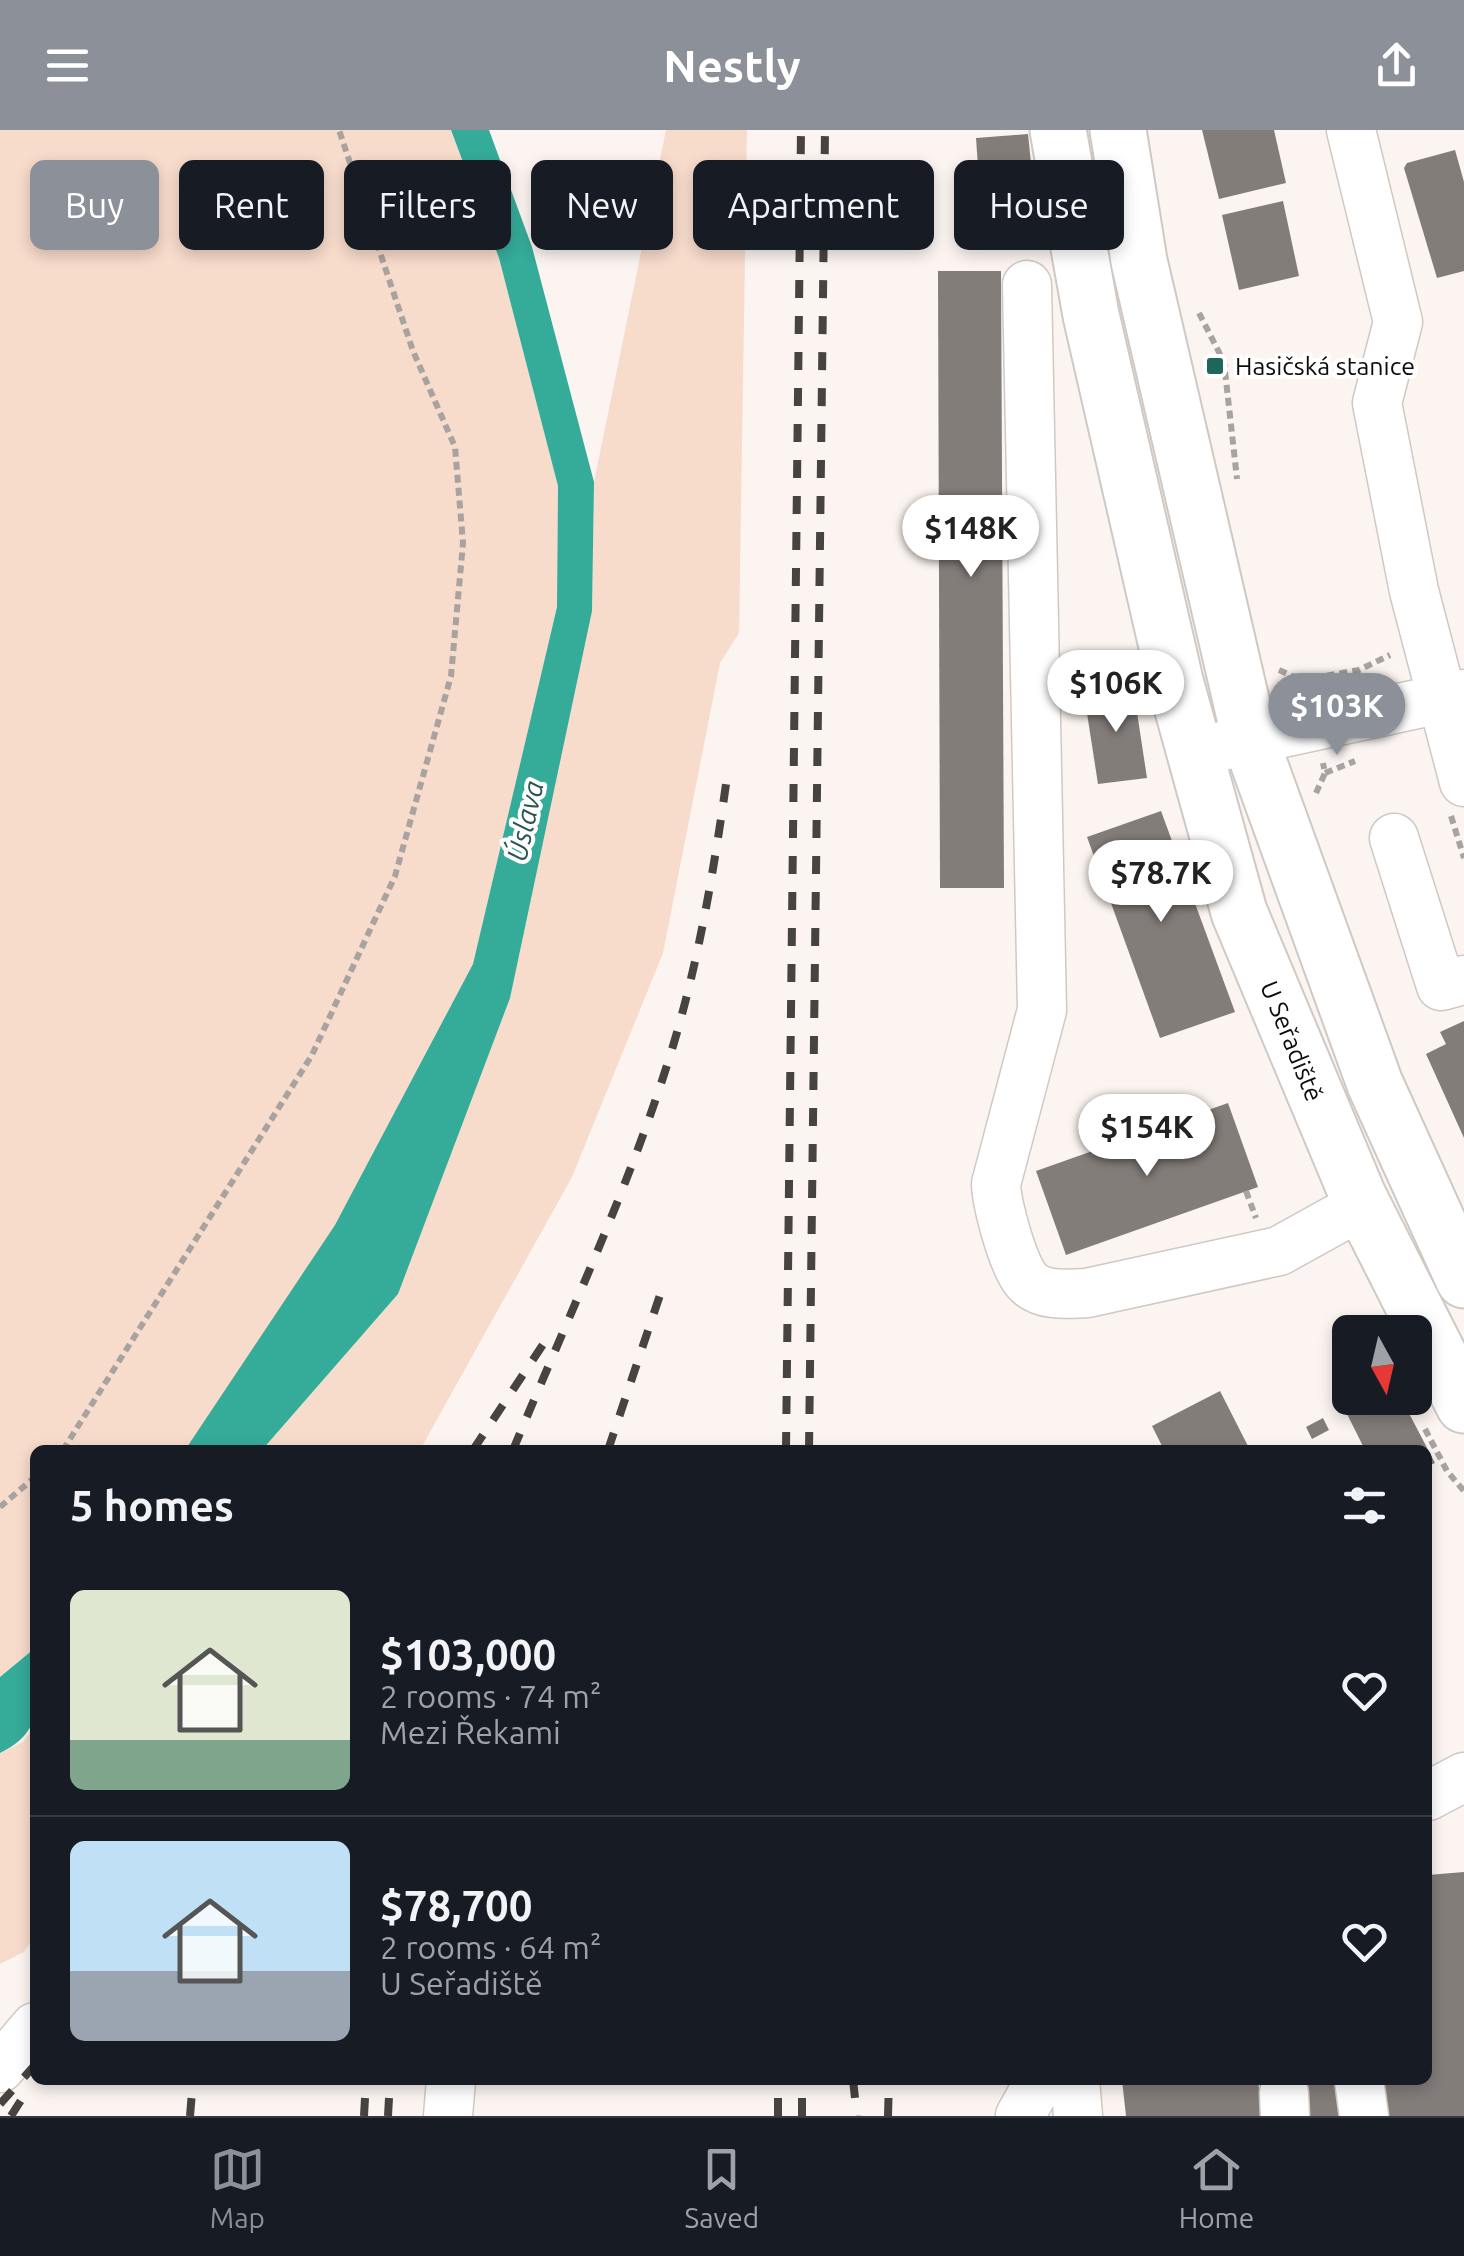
<!DOCTYPE html>
<html lang="en">
<head>
<meta charset="utf-8">
<style>
	:root { --surface:#171b24; --page:#20242c; --text:#f1f3f6; --muted:#9ea1a6; --line:#363941; --accent:#8c9099 }
	body { margin:0; font-family:Ubuntu,sans-serif; background:var(--page); color:var(--text); height:100vh; display:flex; flex-direction:column; font-size:38px; white-space:nowrap }
	* { box-sizing:border-box; margin:0 }
	p { font-size:32px; color:var(--muted) }
	.icon { flex:none; width:55px; height:55px; fill:none; stroke:currentColor; stroke-width:2; stroke-linecap:round; stroke-linejoin:round }
	.map { position:relative; flex:1; overflow:hidden }
	.drawer { position:absolute; left:30px; top:1315px; width:1402px; height:640px; display:flex; flex-direction:column; background:var(--surface); border-radius:15px; box-shadow:0 5px 15px #0003 }
	.drawer>* { flex:none }
	.guide { position:absolute; left:30px; top:30px; width:1405px; height:90px; display:flex; gap:20px }
	.needle { width:65px; rotate:172deg }
	.tools { position:absolute; left:1332px; top:1185px; display:grid; gap:20px }
	.tools a { display:grid; place-items:center; width:100px; height:100px; border-radius:15px; background:var(--surface); box-shadow:0 5px 15px #0003; font-size:50px }
	.price { position:absolute; translate:-50% -85px; padding:0 22px; border-radius:35px; background:#fff; color:#222; font-size:32px; line-height:65px; filter:drop-shadow(0 2px 5px #0008) }
	.price::after { content:''; position:absolute; left:50%; top:60px; width:30px; height:22px; margin-left:-15px; background:inherit; clip-path:polygon(0 0,100% 0,50% 100%) }
	.price.on { background:var(--accent); color:#fff }
	ul { padding:0; list-style:none }
	li { display:flex; align-items:center; gap:30px; height:250px; padding:0 40px }
	li+li { border-top:2px solid var(--line) }
	li span { display:grid; place-items:center; flex:none; width:280px; height:200px; border-radius:15px; color:#555 }
	li>.icon { margin-inline-start:auto }
	span .icon { width:120px; height:120px; fill:#fffc; stroke-width:1 }
	li b { font-size:42px }
	h2 { display:flex; justify-content:space-between; align-items:center; height:120px; padding:0 40px; font-size:42px }
	.pill { padding:0 35px; border-radius:15px; background:var(--surface); box-shadow:0 5px 15px #0003; font-size:35px; line-height:90px }
	.pill.on { background:var(--accent); color:#fff }
	header { display:flex; justify-content:space-between; align-items:center; height:130px; padding:0 40px; background:var(--accent); color:#fff; font-size:45px; font-weight:700 }
	.dock { display:flex; justify-content:space-around; align-items:center; height:140px; border-top:2px solid var(--line); background:var(--surface); font-size:28px; color:var(--muted) }
	.dock a { display:grid; justify-items:center; gap:5px }
	.dock .on { color:var(--accent) }
	.map>svg:first-child { display:block }
	.green { fill:#f7dbcb }
	.water { fill:#35ab9a }
	.building { fill:#837d7a }
	.lines { fill:none; stroke-linecap:round; stroke-linejoin:round }
	.minor-casing { stroke:#cfc9c5; stroke-width:51 }
	.major-casing { stroke:#cfc9c5; stroke-width:59 }
	.path { stroke:#a8a3a0; stroke-width:6; stroke-dasharray:8 5; stroke-linecap:butt }
	.minor { stroke:#fff; stroke-width:48 }
	.major { stroke:#fff; stroke-width:55 }
	.rail { stroke:#464341; stroke-width:8; stroke-dasharray:18 18; stroke-linecap:butt }
	.poi-dot { fill:#1e665c; stroke:#fff; stroke-width:4 }
	.labels { text-anchor:middle; stroke-width:8; stroke-linejoin:round; paint-order:stroke }
	.poi-label { font-size:25px; fill:#0e0c0b; stroke:#fff; text-anchor:start }
	.street-label { font-size:25px; fill:#0e0c0b; stroke:#fff }
	.water-label { font-size:28px; font-style:italic; fill:#285850; stroke:#fff }
</style>
</head>
<body>
<header><svg class="icon" aria-label="menu" viewBox="0 0 24 24"><path d="M4 6h16M4 12h16M4 18h16"/></svg>Nestly<svg class="icon" aria-label="share" viewBox="0 0 24 24"><path d="M12 15V3M7 8l5-5 5 5M5 13v7h14v-7"/></svg></header>
<div class="map">
<svg width="1464" height="1986" viewBox="0 0 1464 1986">
	<rect width="100%" height="100%" fill="#fbf4f0"/>
	<g class="green">
		<path d="M0 0H451L499 128 558 356 557 477 473 834 335 1095 185 1320H35V1518L0 1547Z"/>
		<path d="M666 0H747L739 503 720 533 663 823 572 1047 420 1320H262L398 1164 592 481 594 352Z"/>
		<path d="M35 1596V1806L24 1822 0 1834V1623L23 1612Z"/>
	</g>
	<g class="water">
		<path d="M451 0H489L532 117 594 352 592 481 510 868 398 1164 262 1320H185L335 1095 473 834 557 477 558 356 499 128Z"/>
		<path d="M35 1518C35 1565 49 1600 0 1623V1547Z"/>
	</g>
	<g class="building">
		<path d="M1202 0H1274L1286 53 1219 69Z"/>
		<path d="M1028 4 1031 33 978 37 976 8Z"/>
		<path d="M1455 20 1464 52V141L1437 148 1404 38 1407 33Z"/>
		<path d="M1283 71 1299 146 1239 160 1222 85Z"/>
		<path d="M938 141H1001L1004 758H940Z"/>
		<path d="M1133 556 1147 648 1098 654 1084 564Z"/>
		<path d="M1161 681 1235 882 1160 908 1087 707Z"/>
		<path d="M1464 891V1008L1426 924 1446 914 1440 902Z"/>
		<path d="M1228 973 1258 1057 1066 1125 1036 1041Z"/>
		<path d="M1350 1253V1268H1401L1435 1333 1428 1336V1320H1365L1335 1260Z"/>
		<path d="M1220 1261 1250 1320H1164L1152 1296Z"/>
		<path d="M1323 1288 1329 1300 1312 1309 1306 1297Z"/>
		<path d="M1464 1742V1986H1382L1378 1950H1428V1745Z"/>
		<path d="M1122 1950H1258L1262 1986H1126Z"/>
		<path d="M1302 1950H1336L1339 1986H1304Z"/>
	</g>
	<g class="lines">
		<defs>
			<g id="minor">
				<path d="M1351 0 1398 192 1377 273 1414 461 1464 652"/>
				<path d="M1027 155 1042 880 996 1054C997 1075 1013 1136 1027 1151 1041 1167 1068 1164 1087 1163L1279 1121 1362 1075"/>
				<path d="M1213 618 1464 564"/>
				<path d="M1394 708 1441 856 1464 850"/>
				<path d="M1428 1666 1464 1647"/>
				<path d="M0 1938 35 1897"/>
				<path d="M1075 1950 1078 1986"/>
				<path d="M1359 1950 1364 1986"/>
				<path d="M1284 1963 1285 1986"/>
				<path d="M448 1986 451 1950"/>
				<path d="M1020 1986 1040 1950"/>
			</g>
			<g id="major">
				<path d="M1058 0 1091 185 1175 551 1239 782 1358 1066 1464 1275"/>
				<path d="M1118 0 1139 131 1250 609 1375 954 1464 1150"/>
			</g>
		</defs>
		<use href="#minor" class="minor-casing"/>
		<use href="#major" class="major-casing"/>
		<g class="path">
			<path d="M1199 183 1224 232 1237 349"/>
			<path d="M1279 540 1301 550 1303 558"/>
			<path d="M1301 550 1359 540 1390 525"/>
			<path d="M1325 643 1355 631"/>
			<path d="M1316 663 1325 643 1323 633"/>
			<path d="M1451 686 1464 728"/>
			<path d="M1246 1061 1256 1088"/>
			<path d="M1425 1299 1447 1341 1464 1361"/>
			<path d="M63 1320 312 925 395 746 451 546 463 413 455 317 413 221 339 0"/>
			<path d="M0 1377 35 1347"/>
		</g>
		<use href="#minor" class="minor"/>
		<use href="#major" class="major"/>
		<g class="rail">
			<path d="M473 1320 546 1210"/>
			<path d="M513 1320C568 1187 631 1054 673 916 700 826 715 733 728 640"/>
			<path d="M608 1320 665 1150"/>
			<path d="M786 1320 801 0"/>
			<path d="M809 1320 825 0"/>
			<path d="M853 1950 857 1986"/>
			<path d="M0 1974 35 1935"/>
			<path d="M11 1986 23 1967"/>
			<path d="M190 1986 193 1950"/>
			<path d="M364 1986 366 1950"/>
			<path d="M388 1986 390 1950"/>
			<path d="M778 1986V1950"/>
			<path d="M802 1986V1950"/>
			<path d="M888 1986 889 1950"/>
		</g>
	</g>
	<rect class="poi-dot" x="1205" y="226" width="20" height="20" rx="5"/>
	<g class="labels">
		<g class="poi-label">
			<text x="1235" y="245">Hasičská stanice</text>
		</g>
		<g class="street-label">
			<text transform="translate(1292 911) rotate(68)" y="9">U Seřadiště</text>
		</g>
		<g class="water-label">
			<text transform="translate(525 691) rotate(-77)" y="10">Úslava</text>
		</g>
	</g>
</svg>
<div class="tools">
<a><svg class="needle" viewBox="-14 -14 28 28"><path d="M0-13l5 13h-10z" fill="#e53935"/><path d="M0 13l5-13h-10z" fill="#9ea1a6"/></svg></a>
</div>
<b class="price" style="left:971px;top:450px">$148K</b>
<b class="price" style="left:1116px;top:605px">$106K</b>
<b class="price on" style="left:1337px;top:628px">$103K</b>
<b class="price" style="left:1161px;top:795px">$78.7K</b>
<b class="price" style="left:1147px;top:1049px">$154K</b>
<div class="guide">
<a class="pill on">Buy</a>
<a class="pill">Rent</a>
<a class="pill">Filters</a>
<a class="pill">New</a>
<a class="pill">Apartment</a>
<a class="pill">House</a>
</div>
<section class="drawer">
<h2>5 homes<svg class="icon" aria-label="filters" viewBox="0 0 24 24"><path d="M4 7h16M4 17h16"/><circle cx="9" cy="7" r="2"/><circle cx="15" cy="17" r="2"/></svg></h2>
<ul>
<li><span style="background:linear-gradient(#dfe7d0 75%,#7fa58c 0)"><svg class="icon" aria-label="home" viewBox="0 0 24 24"><path d="M3 11l9-7 9 7M6 9v11h12V9"/></svg></span><div><b>$103,000</b><p>2 rooms · 74 m²</p><p>Mezi Řekami</p></div><svg class="icon" aria-label="heart" viewBox="0 0 24 24"><path d="M12 20l-8-8c-3-5 5-10 8-4 3-6 11-1 8 4z"/></svg></li>
<li><span style="background:linear-gradient(#bfe0f5 65%,#9aa5b1 0)"><svg class="icon" aria-label="home" viewBox="0 0 24 24"><path d="M3 11l9-7 9 7M6 9v11h12V9"/></svg></span><div><b>$78,700</b><p>2 rooms · 64 m²</p><p>U Seřadiště</p></div><svg class="icon" aria-label="heart" viewBox="0 0 24 24"><path d="M12 20l-8-8c-3-5 5-10 8-4 3-6 11-1 8 4z"/></svg></li>
</ul>
</section>
</div>
<nav class="dock">
<a class="on"><svg class="icon" aria-label="map" viewBox="0 0 24 24"><path d="M3 6l6-2 6 2 6-2v14l-6 2-6-2-6 2zM9 4v14M15 6v14"/></svg>Map</a>
<a><svg class="icon" aria-label="saved" viewBox="0 0 24 24"><path d="M7 4h10v16l-5-4-5 4z"/></svg>Saved</a>
<a><svg class="icon" aria-label="home" viewBox="0 0 24 24"><path d="M3 11l9-7 9 7M6 9v11h12V9"/></svg>Home</a>
</nav>
</body>
</html>
